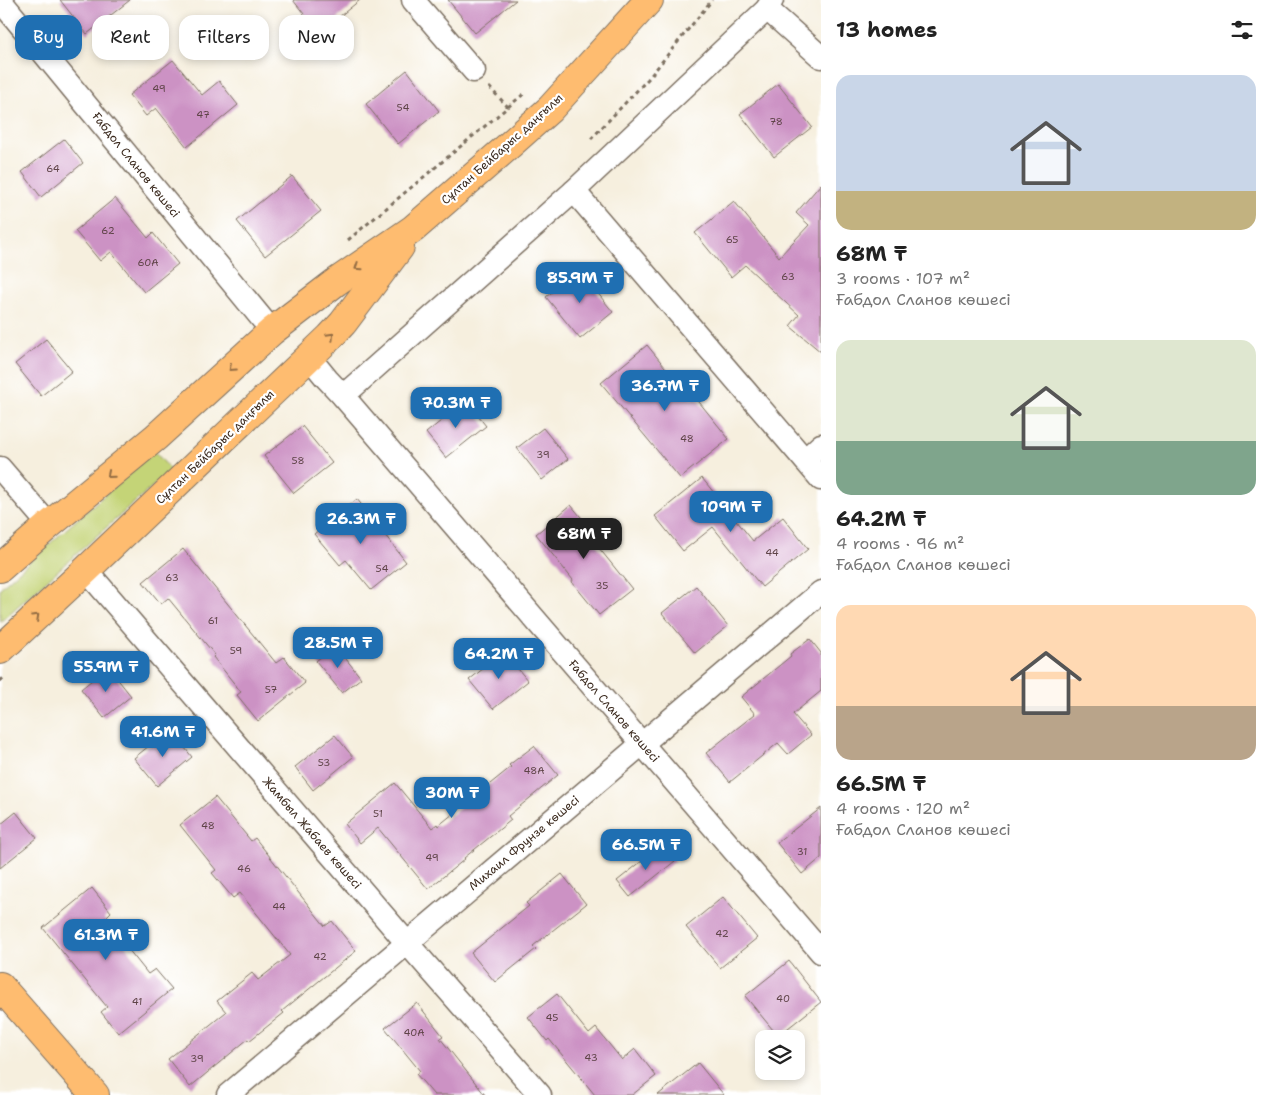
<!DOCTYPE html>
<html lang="en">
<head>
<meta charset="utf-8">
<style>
	:root { --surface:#fff; --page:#f2f2f2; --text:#222; --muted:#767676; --accent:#1f6fb2 }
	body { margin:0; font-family:"Shantell Sans",sans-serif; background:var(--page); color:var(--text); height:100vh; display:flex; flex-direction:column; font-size:19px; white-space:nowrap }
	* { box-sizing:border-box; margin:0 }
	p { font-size:16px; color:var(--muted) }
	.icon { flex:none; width:28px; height:28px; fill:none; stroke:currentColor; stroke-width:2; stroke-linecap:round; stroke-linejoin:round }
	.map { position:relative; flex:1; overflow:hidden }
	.drawer { display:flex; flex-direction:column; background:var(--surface); width:450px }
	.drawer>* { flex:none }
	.top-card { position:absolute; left:15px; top:15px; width:475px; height:45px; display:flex; gap:10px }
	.controls { position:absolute; left:755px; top:1030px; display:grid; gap:10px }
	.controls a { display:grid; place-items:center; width:50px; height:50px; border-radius:10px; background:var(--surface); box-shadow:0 2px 8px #0003; font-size:25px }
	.price { position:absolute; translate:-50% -42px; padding:0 11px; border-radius:10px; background:var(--accent); color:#fff; font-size:16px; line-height:32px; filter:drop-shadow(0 1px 2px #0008) }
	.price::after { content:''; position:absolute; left:50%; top:30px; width:15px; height:11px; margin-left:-8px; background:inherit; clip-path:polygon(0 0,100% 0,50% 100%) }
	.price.on { background:#222; color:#fff }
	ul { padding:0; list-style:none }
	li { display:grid; align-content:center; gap:10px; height:265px; padding:0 15px }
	li span { display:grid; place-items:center; height:155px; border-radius:15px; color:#555 }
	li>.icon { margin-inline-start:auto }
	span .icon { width:90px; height:90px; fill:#fffc; stroke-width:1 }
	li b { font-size:21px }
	h2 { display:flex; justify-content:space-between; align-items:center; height:60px; padding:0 15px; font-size:21px }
	.pill { padding:0 18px; border-radius:15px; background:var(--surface); box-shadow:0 2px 8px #0003; font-size:18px; line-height:45px }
	.pill.on { background:var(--accent); color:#fff }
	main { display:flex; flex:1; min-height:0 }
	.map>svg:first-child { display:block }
	.green { fill:#c4d477; stroke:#807f4a }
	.building { fill:#cc92c4 }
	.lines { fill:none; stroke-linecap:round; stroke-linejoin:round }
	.minor-casing { stroke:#7c6f61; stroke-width:25 }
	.primary-casing { stroke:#7c6f61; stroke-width:30 }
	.path { stroke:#7c6f61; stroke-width:3; stroke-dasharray:4 4; stroke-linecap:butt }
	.minor { stroke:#fff; stroke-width:22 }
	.primary { stroke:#febc70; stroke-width:28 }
	.oneway { stroke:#936c43 }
	.labels { text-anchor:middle; stroke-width:4.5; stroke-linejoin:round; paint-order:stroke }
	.number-label { font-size:10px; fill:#5f4448 }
	.street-label { font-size:12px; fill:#3b2a1e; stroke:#fff }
</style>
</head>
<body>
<main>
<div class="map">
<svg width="821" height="1095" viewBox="0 0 821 1095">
	<rect width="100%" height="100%" fill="#fff"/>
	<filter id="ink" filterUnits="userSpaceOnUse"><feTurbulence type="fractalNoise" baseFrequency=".02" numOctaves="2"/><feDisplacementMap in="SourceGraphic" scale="10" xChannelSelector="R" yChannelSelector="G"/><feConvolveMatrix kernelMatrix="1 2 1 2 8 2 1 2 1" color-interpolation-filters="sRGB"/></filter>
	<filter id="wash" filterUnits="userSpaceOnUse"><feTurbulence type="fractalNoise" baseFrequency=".0096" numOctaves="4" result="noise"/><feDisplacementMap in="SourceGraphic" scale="20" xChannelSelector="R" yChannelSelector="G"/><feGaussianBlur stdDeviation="1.12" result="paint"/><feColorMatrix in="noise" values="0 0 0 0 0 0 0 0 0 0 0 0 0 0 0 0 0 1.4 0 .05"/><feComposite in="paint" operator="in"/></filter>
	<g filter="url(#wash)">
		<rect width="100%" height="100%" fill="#f6efde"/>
		<path class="green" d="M154 451 171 470 0 622V588Z"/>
		<g id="blocks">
			<g class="building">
				<path d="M60 0H130L87 34Z"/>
				<path d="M293 0H360L319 33Z"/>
				<path d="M448 0H516L475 33Z"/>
				<path d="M173 60 202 95 219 81 238 105 187 147 156 108 146 116 129 95Z"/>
				<path d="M407 70 439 111 398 144 366 104Z"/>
				<path d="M778 84 812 127 774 157 740 114Z"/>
				<path d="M64 139 83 163 41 197 22 172Z"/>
				<path d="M292 176 321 211 265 256 237 221Z"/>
				<path d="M821 184V352L790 326 799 315 745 265 731 277 695 233 734 201 779 257 809 225 796 213Z"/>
				<path d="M115 198 148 238 153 233 178 264 144 292 111 252 100 261 75 231Z"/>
				<path d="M579 270 613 312 580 339 546 297Z"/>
				<path d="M46 339 72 371 41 396 15 364Z"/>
				<path d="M647 345 692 400 695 397 729 439 680 478 601 383Z"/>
				<path d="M466 401 486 426 446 458 426 433Z"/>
				<path d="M302 426 332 463 294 493 264 456Z"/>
				<path d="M543 428 568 459 542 480 517 448Z"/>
				<path d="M702 478 753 541 783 517 808 549 762 587 713 527 683 551 655 516Z"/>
				<path d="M357 499 406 562 371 590 346 560 340 565 314 534Z"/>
				<path d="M571 505 594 533 590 537 632 589 599 615 572 582 573 580 536 534Z"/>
				<path d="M183 549 276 663 284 657 305 683 258 721 237 695 241 692 213 657 215 655 168 598 161 604 143 582Z"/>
				<path d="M696 586 728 626 695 653 662 613Z"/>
				<path d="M810 639 821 653V691L793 714 811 735 788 754 778 743 730 782 706 753 755 714 741 697 791 656 790 654Z"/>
				<path d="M335 645 361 678 342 693 316 661Z"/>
				<path d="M504 652 528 681 493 709 469 680Z"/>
				<path d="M108 667 131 696 104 718 81 689Z"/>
				<path d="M170 729 192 757 157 786 134 758Z"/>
				<path d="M335 735 353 757 313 790 295 767Z"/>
				<path d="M534 746 558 775 508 816 511 820 464 858 465 859 428 889 378 828 360 843 345 824 395 783 432 828 437 824 438 826 511 767 509 765Z"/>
				<path d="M215 797 251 841 255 838 325 926 332 921 356 951 282 1011 284 1013 249 1041 248 1039 190 1087 168 1059 226 1012 217 1001 252 973 258 980 290 955 240 893 233 898 212 873 216 870 180 825Z"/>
				<path d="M821 808V858L802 874 777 843Z"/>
				<path d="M16 812 37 838 0 868V825Z"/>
				<path d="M662 845 675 861 630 897 617 881Z"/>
				<path d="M562 874 586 904 533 946 536 949 495 982 471 953 529 906 526 903Z"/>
				<path d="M92 888 111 912 104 919 148 974 155 969 172 989 118 1033 101 1012 107 1007 43 928Z"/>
				<path d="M723 897 757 938 720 968 686 927Z"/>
				<path d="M789 961 821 1002 778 1036 745 996Z"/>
				<path d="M557 994 589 1034 596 1028 622 1060 635 1049 656 1076 632 1095H595L549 1039 547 1041 528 1017Z"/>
				<path d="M417 1003 443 1036 440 1038 485 1095H434L416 1074 420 1071 385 1028Z"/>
				<path d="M698 1063 724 1095H658Z"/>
			</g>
		</g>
	</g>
	<g filter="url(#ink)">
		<use href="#blocks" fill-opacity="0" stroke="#7c6f61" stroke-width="1"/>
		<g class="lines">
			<defs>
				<g id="minor">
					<path d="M0 0 272 331"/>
					<path d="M413 0 474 71"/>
					<path d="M772 0 767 9 821 57"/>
					<path d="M574 191 821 479"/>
					<path d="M309 357 327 379 343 396 821 952"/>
					<path d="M343 396 574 191 767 9"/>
					<path d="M805 460 821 445"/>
					<path d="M0 468 49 525"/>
					<path d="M86 570 407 943 540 1095"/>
					<path d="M228 1095 821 592"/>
				</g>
				<g id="primary">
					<path d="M0 568 49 525 156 437 272 331 336 282 413 229 504 150 550 109 649 0"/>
					<path d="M0 650 86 570 330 337 343 323 400 247"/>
					<path d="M0 986 95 1095"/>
				</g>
			</defs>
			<use href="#minor" class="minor-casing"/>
			<use href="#primary" class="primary-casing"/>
			<g class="path">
				<path d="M489 87 508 107"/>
				<path d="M591 139 648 79 712 0"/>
				<path d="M348 240 526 92"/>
				<path d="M0 681 6 676"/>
			</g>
			<use href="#minor" class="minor"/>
			<use href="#primary" class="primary"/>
		</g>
		<defs><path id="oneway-chevron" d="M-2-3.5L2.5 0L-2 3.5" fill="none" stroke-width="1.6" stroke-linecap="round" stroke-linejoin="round" transform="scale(1.25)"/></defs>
		<g class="oneway">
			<use href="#oneway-chevron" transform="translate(358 267) rotate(146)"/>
			<use href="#oneway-chevron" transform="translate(331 336) rotate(-45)"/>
			<use href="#oneway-chevron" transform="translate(232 368) rotate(138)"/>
			<use href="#oneway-chevron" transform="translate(110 475) rotate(140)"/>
			<use href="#oneway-chevron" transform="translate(36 617) rotate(-43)"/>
		</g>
	</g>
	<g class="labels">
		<g class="number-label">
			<text x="159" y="92">49</text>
			<text x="403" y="111">54</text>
			<text x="203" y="118">47</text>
			<text x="776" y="125">78</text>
			<text x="53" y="172">64</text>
			<text x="108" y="234">62</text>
			<text x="732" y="243">65</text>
			<text x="148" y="266">60А</text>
			<text x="788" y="280">63</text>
			<text x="687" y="442">48</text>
			<text x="543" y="458">39</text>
			<text x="298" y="464">58</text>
			<text x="772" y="556">44</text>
			<text x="382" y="572">54</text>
			<text x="172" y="581">63</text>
			<text x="602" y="589">35</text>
			<text x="213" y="624">61</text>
			<text x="236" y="654">59</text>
			<text x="271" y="693">57</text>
			<text x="324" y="766">53</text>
			<text x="534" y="774">48А</text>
			<text x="378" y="817">51</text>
			<text x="208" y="829">48</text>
			<text x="802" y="855">31</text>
			<text x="432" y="861">49</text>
			<text x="244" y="872">46</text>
			<text x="279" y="910">44</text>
			<text x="722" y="937">42</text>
			<text x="320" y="960">42</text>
			<text x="783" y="1002">40</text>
			<text x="137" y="1005">41</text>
			<text x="552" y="1021">45</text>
			<text x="414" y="1036">40А</text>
			<text x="591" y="1061">43</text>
			<text x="197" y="1062">39</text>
		</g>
		<g class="street-label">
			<text transform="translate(502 149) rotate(-42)" y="4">Сұлтан Бейбарыс даңғылы</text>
			<text transform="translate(136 165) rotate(51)" y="4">Ғабдол Сланов көшесі</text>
			<text transform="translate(215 447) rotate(-44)" y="4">Сұлтан Бейбарыс даңғылы</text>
			<text transform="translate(614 711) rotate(49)" y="4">Ғабдол Сланов көшесі</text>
			<text transform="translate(312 833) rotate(49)" y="4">Жамбыл Жабаев көшесі</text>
			<text transform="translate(524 843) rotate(-40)" y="4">Михаил Фрунзе көшесі</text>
		</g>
	</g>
</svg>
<div class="controls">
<a><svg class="icon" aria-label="layers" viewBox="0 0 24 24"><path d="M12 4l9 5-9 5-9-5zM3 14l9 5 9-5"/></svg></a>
</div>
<b class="price" style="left:580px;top:304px">85.9M ₸</b>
<b class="price" style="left:665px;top:412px">36.7M ₸</b>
<b class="price" style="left:456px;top:429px">70.3M ₸</b>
<b class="price" style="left:731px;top:533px">109M ₸</b>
<b class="price" style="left:361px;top:545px">26.3M ₸</b>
<b class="price on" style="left:584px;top:560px">68M ₸</b>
<b class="price" style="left:338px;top:669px">28.5M ₸</b>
<b class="price" style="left:499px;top:680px">64.2M ₸</b>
<b class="price" style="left:106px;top:693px">55.9M ₸</b>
<b class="price" style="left:163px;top:758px">41.6M ₸</b>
<b class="price" style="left:452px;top:819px">30M ₸</b>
<b class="price" style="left:646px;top:871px">66.5M ₸</b>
<b class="price" style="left:106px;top:961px">61.3M ₸</b>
<div class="top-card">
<a class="pill on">Buy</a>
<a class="pill">Rent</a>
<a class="pill">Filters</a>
<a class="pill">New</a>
</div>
</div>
<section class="drawer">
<h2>13 homes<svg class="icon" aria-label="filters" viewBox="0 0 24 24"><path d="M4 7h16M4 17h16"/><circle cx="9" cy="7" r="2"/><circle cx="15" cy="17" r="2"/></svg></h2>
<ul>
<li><span style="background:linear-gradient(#c9d6e8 75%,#c2b280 0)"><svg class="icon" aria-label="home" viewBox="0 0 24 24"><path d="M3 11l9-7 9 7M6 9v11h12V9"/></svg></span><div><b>68M ₸</b><p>3 rooms · 107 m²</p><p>Ғабдол Сланов көшесі</p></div></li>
<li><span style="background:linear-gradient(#dfe7d0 65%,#7fa58c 0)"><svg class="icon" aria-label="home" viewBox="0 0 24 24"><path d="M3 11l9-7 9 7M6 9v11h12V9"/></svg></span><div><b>64.2M ₸</b><p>4 rooms · 96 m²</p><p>Ғабдол Сланов көшесі</p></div></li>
<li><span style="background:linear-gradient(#ffd9b3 65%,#b9a48a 0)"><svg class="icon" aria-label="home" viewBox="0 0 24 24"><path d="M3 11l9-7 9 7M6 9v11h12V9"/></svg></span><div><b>66.5M ₸</b><p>4 rooms · 120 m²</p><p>Ғабдол Сланов көшесі</p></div></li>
</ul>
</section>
</main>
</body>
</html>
